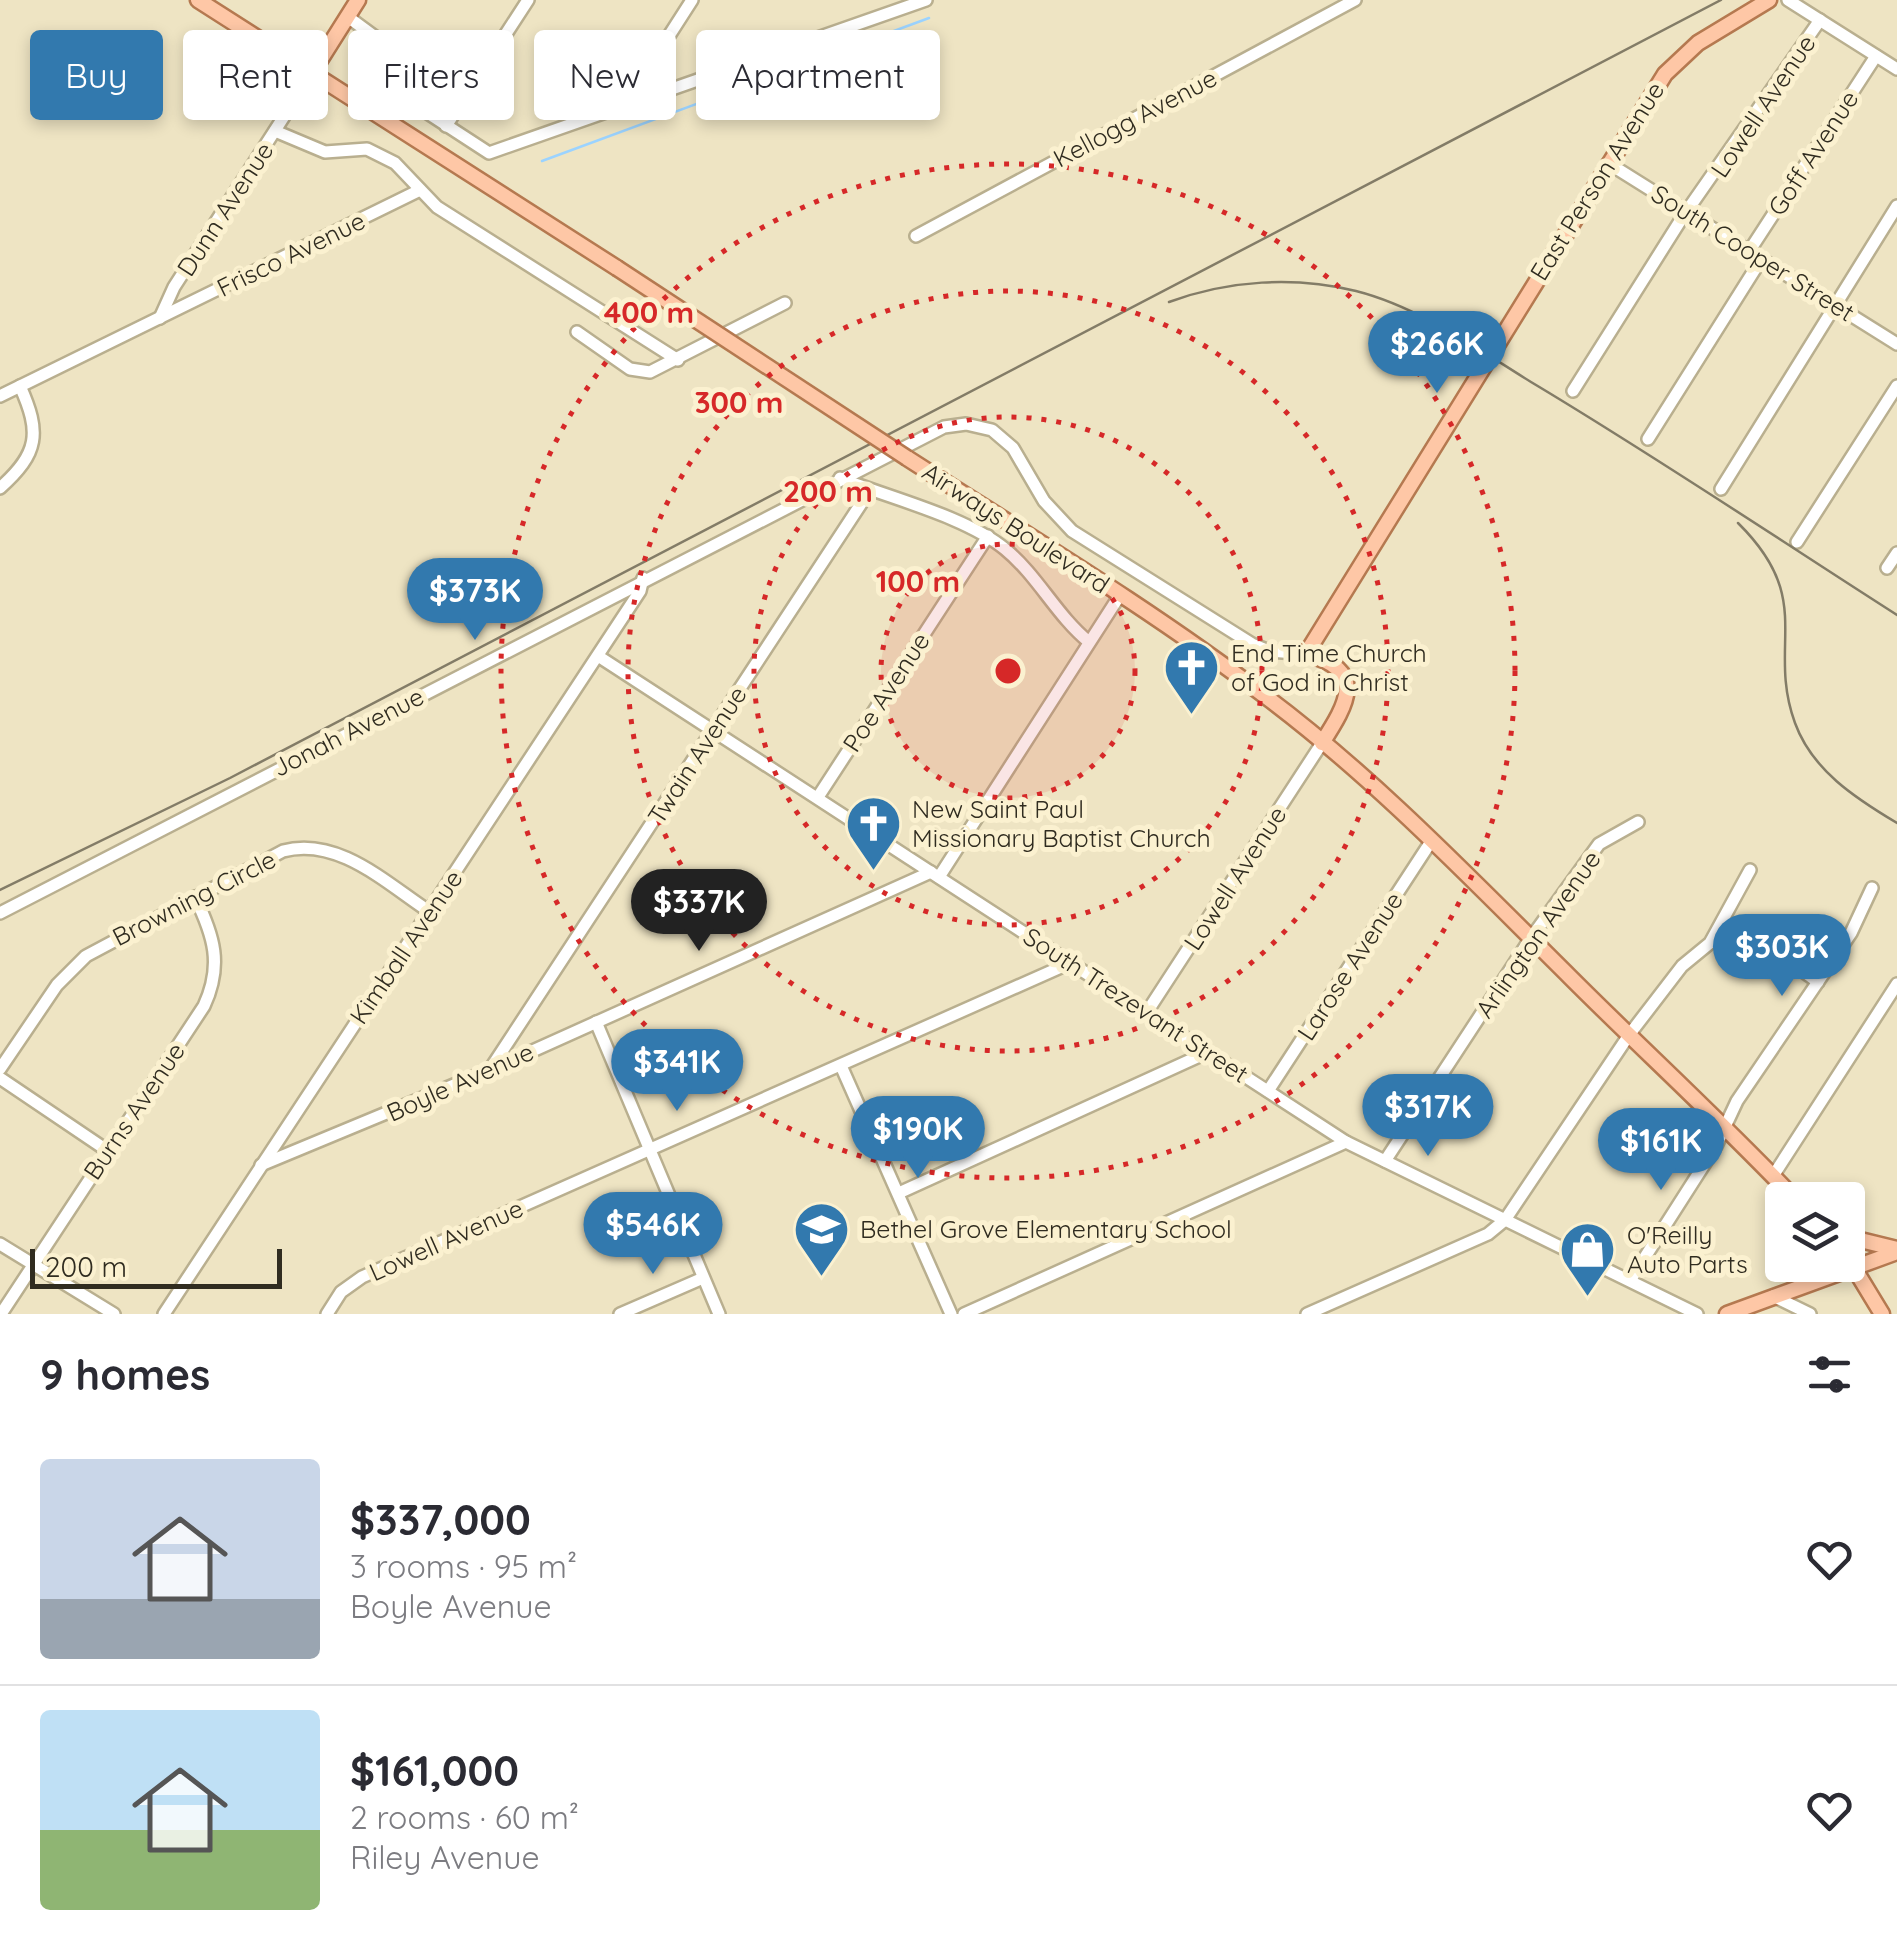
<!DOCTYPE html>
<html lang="en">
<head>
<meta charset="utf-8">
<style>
	:root { --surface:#fff; --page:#f2f2f3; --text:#2b2b33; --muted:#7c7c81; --line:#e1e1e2; --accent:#3279ae }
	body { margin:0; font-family:Quicksand,sans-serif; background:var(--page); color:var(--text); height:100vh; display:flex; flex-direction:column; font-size:38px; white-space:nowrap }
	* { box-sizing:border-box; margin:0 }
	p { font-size:32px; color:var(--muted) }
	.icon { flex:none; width:55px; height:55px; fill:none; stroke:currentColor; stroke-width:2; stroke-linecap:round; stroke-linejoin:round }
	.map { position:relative; height:1314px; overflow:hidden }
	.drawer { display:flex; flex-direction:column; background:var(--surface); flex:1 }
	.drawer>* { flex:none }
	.banner { position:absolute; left:30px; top:30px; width:1000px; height:90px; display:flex; gap:20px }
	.buttons { position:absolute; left:1765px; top:1182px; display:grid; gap:20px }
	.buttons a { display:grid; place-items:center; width:100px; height:100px; border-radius:10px; background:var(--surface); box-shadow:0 5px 15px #0003; font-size:50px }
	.scale { position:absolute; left:30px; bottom:25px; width:252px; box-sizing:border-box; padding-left:10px; border:5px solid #302c20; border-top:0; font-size:28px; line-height:35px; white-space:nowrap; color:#302c20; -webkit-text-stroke:8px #fbf1d0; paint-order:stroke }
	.price { position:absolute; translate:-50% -85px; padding:0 22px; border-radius:35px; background:var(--accent); color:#fff; font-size:32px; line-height:65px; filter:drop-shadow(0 2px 5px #0008) }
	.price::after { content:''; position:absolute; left:50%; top:60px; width:30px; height:22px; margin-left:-15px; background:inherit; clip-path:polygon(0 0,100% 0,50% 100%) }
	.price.selected { background:#222; color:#fff }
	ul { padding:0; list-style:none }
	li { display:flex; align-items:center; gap:30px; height:250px; padding:0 40px }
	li+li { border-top:2px solid var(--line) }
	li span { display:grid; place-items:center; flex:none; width:280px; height:200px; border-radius:10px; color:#555 }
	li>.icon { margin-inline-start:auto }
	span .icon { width:120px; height:120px; fill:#fffc; stroke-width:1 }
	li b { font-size:42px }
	h2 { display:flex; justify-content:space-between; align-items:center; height:120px; padding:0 40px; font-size:42px }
	.chip { padding:0 35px; border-radius:10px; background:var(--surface); box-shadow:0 5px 15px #0003; font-size:35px; line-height:90px }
	.chip.selected { background:var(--accent); color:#fff }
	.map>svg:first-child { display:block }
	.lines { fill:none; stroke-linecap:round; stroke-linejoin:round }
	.stream { stroke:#9bd3ff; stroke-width:2.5 }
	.minor-casing { stroke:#b9af8f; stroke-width:16 }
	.major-casing { stroke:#b57950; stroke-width:19 }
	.minor { stroke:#fff; stroke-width:11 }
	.major { stroke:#fec7a6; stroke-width:14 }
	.rail { stroke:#837c67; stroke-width:2.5 }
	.major-bridge-casing { stroke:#b57950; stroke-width:19; stroke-linecap:butt }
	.major-bridge { stroke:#fec7a6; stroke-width:14 }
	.ring { fill:none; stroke:#d62828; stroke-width:5; stroke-dasharray:5 10 }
	.labels { text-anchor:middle; stroke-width:10; stroke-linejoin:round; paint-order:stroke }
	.street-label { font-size:25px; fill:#302c20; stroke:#fbf1d0 }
	.poi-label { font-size:25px; fill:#302c20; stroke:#fbf1d0; text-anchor:start }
	.centre { fill:#d62828; stroke:#fbf1d0; stroke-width:5 }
	.ring-label { font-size:30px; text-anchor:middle; font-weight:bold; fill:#d62828; stroke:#fbf1d0; stroke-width:10; stroke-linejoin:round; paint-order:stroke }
</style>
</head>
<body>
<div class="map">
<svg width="1897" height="1314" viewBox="0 0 1897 1314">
	<rect width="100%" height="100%" fill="#eee4c3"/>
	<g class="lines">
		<path class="stream" d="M542 161 929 18"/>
		<defs>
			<g id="minor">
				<path d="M1788 0 1897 69"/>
				<path d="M348 17 386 45 403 97 489 153 926 0"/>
				<path d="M622 109 692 0"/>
				<path d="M446 126 528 0"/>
				<path d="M275 131 325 152 367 149 395 163 437 207 678 360"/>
				<path d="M1608 163 1897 344"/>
				<path d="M916 236 1355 0"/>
				<path d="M1750 250 1876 56"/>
				<path d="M160 318 174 287 312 73"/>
				<path d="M577 332 630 369 650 372 785 303"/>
				<path d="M1573 391 1682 218 1820 20"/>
				<path d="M0 396 420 190"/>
				<path d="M1648 439 1762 258"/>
				<path d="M840 478C889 498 965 516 1005 549 1038 576 1056 615 1089 642"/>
				<path d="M0 488C39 453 41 433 20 386"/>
				<path d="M1721 489 1897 206"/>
				<path d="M1797 542 1897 386"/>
				<path d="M1887 568 1897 553"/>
				<path d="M598 656 1346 1142 1697 1314"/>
				<path d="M818 797 988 536"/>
				<path d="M939 877 1120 595"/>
				<path d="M0 913 944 427 966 424 992 430 1013 448 1044 501 1072 531 1252 644 1269 651 1306 654"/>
				<path d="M1786 959 1818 982"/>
				<path d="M1147 1012 1322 743"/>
				<path d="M596 1022 719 1314"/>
				<path d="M491 1068 870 490"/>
				<path d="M842 1068 951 1314"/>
				<path d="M0 1069 57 985 86 956 283 851C338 836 387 884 430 912"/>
				<path d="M0 1078 108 1151"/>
				<path d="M1268 1091 1432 840"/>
				<path d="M1385 1161 1531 938 1599 844 1638 822"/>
				<path d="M261 1165 490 1070 931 872"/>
				<path d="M1773 1176 1897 984"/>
				<path d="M901 1192 1206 1053"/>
				<path d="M0 1244 114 1314"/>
				<path d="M1631 1279 1716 1146 1737 1101 1851 933 1872 888"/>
				<path d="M1773 1296 1810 1314"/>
				<path d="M1 1314 204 1006C223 965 214 936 195 897"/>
				<path d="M164 1314 640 591 643 578"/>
				<path d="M327 1314 341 1292 362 1277 1070 963"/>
				<path d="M620 1314 703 1278"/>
				<path d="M964 1314 1346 1142"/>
				<path d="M1307 1314 1488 1234 1505 1220 1629 1035 1682 966 1710 943 1750 870"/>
			</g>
			<g id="major">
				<path d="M198 0 617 268"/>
				<path d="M312 73 358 0"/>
				<path d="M907 458C1027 535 1151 609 1265 696 1376 779 1472 880 1570 977 1645 1052 1723 1123 1796 1200"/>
				<path d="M1322 743C1347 704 1368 670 1306 654L1665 74 1698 43 1769 0"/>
				<path d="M1848 1237 1897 1249"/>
				<path d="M1848 1258 1882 1314"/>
				<path d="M1727 1314 1897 1252"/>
			</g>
		</defs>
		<use href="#minor" class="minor-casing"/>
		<use href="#major" class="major-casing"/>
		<use href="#minor" class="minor"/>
		<use href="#major" class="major"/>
		<g class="rail">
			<path d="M1169 302C1229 280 1294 276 1356 291 1419 307 1476 348 1531 382 1655 456 1775 537 1897 615"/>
			<path d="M1738 523C1817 601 1766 643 1795 723 1812 770 1855 798 1897 823"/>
			<path d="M0 890 230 778 1721 0"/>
		</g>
		<defs>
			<path id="major-bridge" d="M617 268 907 458"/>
		</defs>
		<use href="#major-bridge" class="major-bridge-casing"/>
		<use href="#major-bridge" class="major-bridge"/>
	</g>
	<circle cx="1008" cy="671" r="127" fill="#d62828" fill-opacity=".12"/>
	<g class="ring">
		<circle cx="1008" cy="671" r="127"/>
		<circle cx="1008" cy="671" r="254"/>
		<circle cx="1008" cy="671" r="380"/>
		<circle cx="1008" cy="671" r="507"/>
	</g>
	<defs>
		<symbol id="church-pin" viewBox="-11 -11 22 30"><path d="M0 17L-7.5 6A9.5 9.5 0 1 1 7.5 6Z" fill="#3279ae" stroke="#fbf1d0"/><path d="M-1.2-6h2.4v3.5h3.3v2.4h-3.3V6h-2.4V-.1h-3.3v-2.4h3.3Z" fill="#fff"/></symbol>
		<symbol id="school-pin" viewBox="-11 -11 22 30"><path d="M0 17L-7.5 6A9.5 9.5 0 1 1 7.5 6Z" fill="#3279ae" stroke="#fbf1d0"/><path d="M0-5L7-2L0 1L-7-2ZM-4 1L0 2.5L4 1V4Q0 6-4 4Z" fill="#fff"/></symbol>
		<symbol id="shop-pin" viewBox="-11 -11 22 30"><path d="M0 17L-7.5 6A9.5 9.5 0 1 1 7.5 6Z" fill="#3279ae" stroke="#fbf1d0"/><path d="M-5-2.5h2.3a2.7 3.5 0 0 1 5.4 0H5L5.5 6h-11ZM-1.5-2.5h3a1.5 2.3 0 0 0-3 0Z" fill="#fff"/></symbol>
	</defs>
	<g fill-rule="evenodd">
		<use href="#church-pin" x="1160" y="636" width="63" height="86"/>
		<use href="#church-pin" x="842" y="792" width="63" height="86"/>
		<use href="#school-pin" x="790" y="1198" width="63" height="86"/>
		<use href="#shop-pin" x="1556" y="1218" width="63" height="86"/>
	</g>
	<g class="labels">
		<g class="street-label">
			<text transform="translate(1763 106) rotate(-56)" y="9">Lowell Avenue</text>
			<text transform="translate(1135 118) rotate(-28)" y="9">Kellogg Avenue</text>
			<text transform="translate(1813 153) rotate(-57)" y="9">Goff Avenue</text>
			<text transform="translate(1597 181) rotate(-58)" y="9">East Person Avenue</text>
			<text transform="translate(225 209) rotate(-57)" y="9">Dunn Avenue</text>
			<text transform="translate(1753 253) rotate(32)" y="9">South Cooper Street</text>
			<text transform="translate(291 254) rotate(-26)" y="9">Frisco Avenue</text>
			<text transform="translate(1016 528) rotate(33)" y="9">Airways Boulevard</text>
			<text transform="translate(886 692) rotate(-57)" y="9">Poe Avenue</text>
			<text transform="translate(348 732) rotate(-27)" y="9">Jonah Avenue</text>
			<text transform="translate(697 755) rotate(-57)" y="9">Twain Avenue</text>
			<text transform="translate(1235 878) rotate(-57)" y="9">Lowell Avenue</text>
			<text transform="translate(194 898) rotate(-27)" y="9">Browning Circle</text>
			<text transform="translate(1538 934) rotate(-55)" y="9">Arlington Avenue</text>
			<text transform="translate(406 947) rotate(-56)" y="9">Kimball Avenue</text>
			<text transform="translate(1350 966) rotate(-57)" y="9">Larose Avenue</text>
			<text transform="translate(1136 1005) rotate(33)" y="9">South Trezevant Street</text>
			<text transform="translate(460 1082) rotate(-24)" y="9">Boyle Avenue</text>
			<text transform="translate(134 1111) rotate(-56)" y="9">Burns Avenue</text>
			<text transform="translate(446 1240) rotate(-24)" y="9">Lowell Avenue</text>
		</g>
		<g class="poi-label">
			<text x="1231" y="662">End Time Church<tspan x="1231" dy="29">of God in Christ</tspan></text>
			<text x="912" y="818">New Saint Paul<tspan x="912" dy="29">Missionary Baptist Church</tspan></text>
			<text x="860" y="1238">Bethel Grove Elementary School</text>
			<text x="1627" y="1244">O'Reilly<tspan x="1627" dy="29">Auto Parts</tspan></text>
		</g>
	</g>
	<circle cx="1008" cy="671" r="15" class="centre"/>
	<g class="ring-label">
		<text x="649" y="323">400 m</text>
		<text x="739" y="413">300 m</text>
		<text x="828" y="502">200 m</text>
		<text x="918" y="592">100 m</text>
	</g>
</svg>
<div class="buttons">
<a><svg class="icon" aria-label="layers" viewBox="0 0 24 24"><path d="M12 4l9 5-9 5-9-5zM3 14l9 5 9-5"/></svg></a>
</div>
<div class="scale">200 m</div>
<b class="price" style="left:1437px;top:396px">$266K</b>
<b class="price" style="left:475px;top:643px">$373K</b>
<b class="price selected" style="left:699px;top:954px">$337K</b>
<b class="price" style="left:1782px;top:999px">$303K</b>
<b class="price" style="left:677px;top:1114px">$341K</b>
<b class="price" style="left:1428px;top:1159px">$317K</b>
<b class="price" style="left:918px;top:1181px">$190K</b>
<b class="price" style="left:1661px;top:1193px">$161K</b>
<b class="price" style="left:653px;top:1277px">$546K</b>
<div class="banner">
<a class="chip selected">Buy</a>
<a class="chip">Rent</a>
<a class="chip">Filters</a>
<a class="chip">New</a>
<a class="chip">Apartment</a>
</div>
</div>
<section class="drawer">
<h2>9 homes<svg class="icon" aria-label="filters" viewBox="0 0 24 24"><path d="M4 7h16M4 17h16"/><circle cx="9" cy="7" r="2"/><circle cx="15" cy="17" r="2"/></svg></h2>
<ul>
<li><span style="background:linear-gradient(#c9d6e8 70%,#9aa5b1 0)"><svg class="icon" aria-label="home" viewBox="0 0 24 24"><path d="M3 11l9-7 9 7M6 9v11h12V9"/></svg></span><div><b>$337,000</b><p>3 rooms · 95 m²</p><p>Boyle Avenue</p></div><svg class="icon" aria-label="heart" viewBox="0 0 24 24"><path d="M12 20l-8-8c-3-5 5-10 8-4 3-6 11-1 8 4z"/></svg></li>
<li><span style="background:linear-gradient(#bfe0f5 60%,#8fb573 0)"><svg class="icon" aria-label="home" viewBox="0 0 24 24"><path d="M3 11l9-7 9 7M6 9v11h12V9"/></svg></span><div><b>$161,000</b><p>2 rooms · 60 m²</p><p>Riley Avenue</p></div><svg class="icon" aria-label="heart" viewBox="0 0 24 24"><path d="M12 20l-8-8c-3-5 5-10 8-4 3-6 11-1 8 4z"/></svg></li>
</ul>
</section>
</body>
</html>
